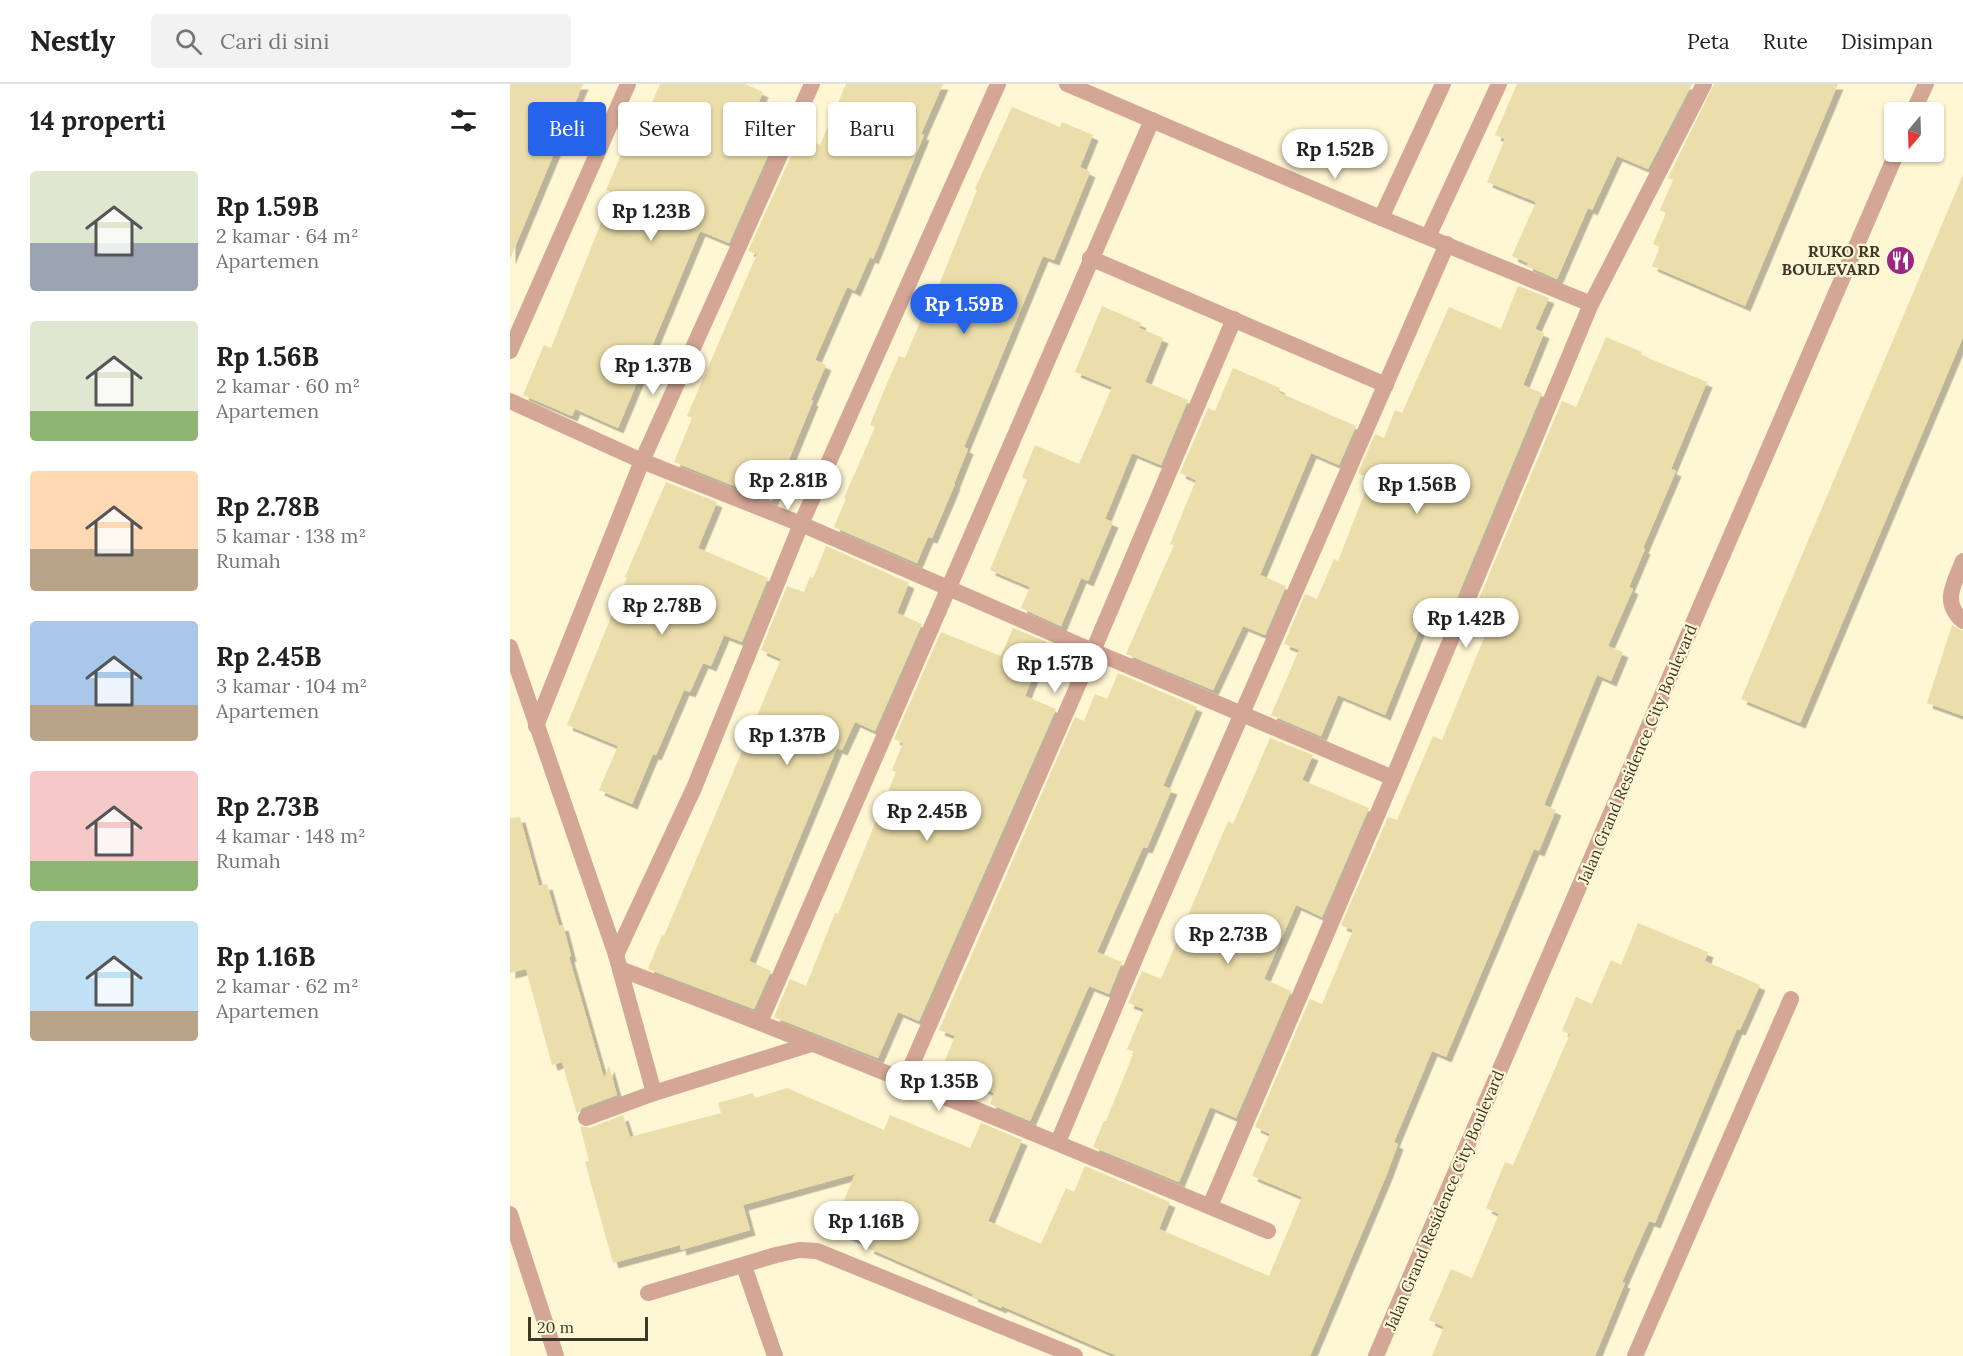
<!DOCTYPE html>
<html lang="id">
<head>
<meta charset="utf-8">
<style>
	:root { --surface:#fff; --page:#f2f2f2; --text:#222; --muted:#767676; --line:#e0e0e0; --accent:#2563eb }
	body { margin:0; font-family:Lora,serif; background:var(--page); color:var(--text); height:100vh; display:flex; flex-direction:column; font-size:22px; white-space:nowrap }
	* { box-sizing:border-box; margin:0 }
	p { font-size:20px; color:var(--muted) }
	.icon { flex:none; width:33px; height:33px; fill:none; stroke:currentColor; stroke-width:2; stroke-linecap:round; stroke-linejoin:round }
	.map { position:relative; flex:1; overflow:hidden }
	.side { display:flex; flex-direction:column; background:var(--surface); width:510px }
	.side>* { flex:none }
	.hud { position:absolute; left:18px; top:18px; width:570px; height:54px; display:flex; gap:12px }
	.needle { width:39px; rotate:199deg }
	.tools { position:absolute; left:1374px; top:18px; display:grid; gap:12px }
	.tools a { display:grid; place-items:center; width:60px; height:60px; border-radius:6px; background:var(--surface); box-shadow:0 2px 4px #0004; font-size:30px }
	.scale { position:absolute; left:18px; bottom:15px; width:120px; box-sizing:border-box; padding-left:6px; border:3px solid #3b3729; border-top:0; font-size:16px; line-height:21px; white-space:nowrap; color:#3b3729; -webkit-text-stroke:4px #fff6d3; paint-order:stroke }
	.price { position:absolute; translate:-50% -51px; padding:0 14px; border-radius:21px; background:#fff; color:#222; font-size:20px; line-height:39px; filter:drop-shadow(0 2px 3px #0008) }
	.price::after { content:''; position:absolute; left:50%; top:36px; width:18px; height:14px; margin-left:-9px; background:inherit; clip-path:polygon(0 0,100% 0,50% 100%) }
	.price.on { background:var(--accent); color:#fff }
	ul { padding:0; list-style:none }
	li { display:flex; align-items:center; gap:18px; height:150px; padding:0 30px }
	li span { display:grid; place-items:center; flex:none; width:168px; height:120px; border-radius:6px; color:#555 }
	li>.icon { margin-inline-start:auto }
	span .icon { width:72px; height:72px; fill:#fffc; stroke-width:1 }
	li b { font-size:26px }
	h2 { display:flex; justify-content:space-between; align-items:center; height:72px; padding:0 30px; font-size:26px }
	.tag { padding:0 21px; border-radius:6px; background:var(--surface); box-shadow:0 2px 4px #0004; font-size:21px; line-height:54px }
	.tag.on { background:var(--accent); color:#fff }
	header { display:flex; align-items:center; gap:36px; box-sizing:border-box; height:84px; padding:0 30px; background:var(--surface); border-bottom:2px solid var(--line) }
	header strong { font-size:28px }
	nav { display:flex; gap:33px; margin-inline-start:auto; font-size:21px }
	.search { width:420px; height:54px; background:var(--page); display:flex; align-items:center; gap:15px; box-sizing:border-box; padding:0 21px; border-radius:6px; color:var(--muted); font-size:22px }
	main { display:flex; flex:1; min-height:0 }
	.map>svg:first-child { display:block }
	.building { fill:#ebdeab; filter:url(#shadow) }
	.lines { fill:none; stroke-linecap:round; stroke-linejoin:round }
	.minor { stroke:#d3a696; stroke-width:16 }
	.labels { text-anchor:middle; stroke-width:4.5; stroke-linejoin:round; paint-order:stroke }
	.poi-label { font-size:16px; font-weight:bold; fill:#3b3729; stroke:#fff6d3; text-anchor:end }
	.street-label { font-size:16px; fill:#3b3729; stroke:#fff6d3 }
</style>
</head>
<body>
<header>
<strong>Nestly</strong>
<div class="search"><svg class="icon" aria-label="search" viewBox="0 0 24 24"><circle cx="10" cy="10" r="6"/><path d="M15 15l6 6"/></svg>Cari di sini</div>
<nav><a>Peta</a><a>Rute</a><a>Disimpan</a></nav>
</header>
<main>
<section class="side">
<h2>14 properti<svg class="icon" aria-label="filters" viewBox="0 0 24 24"><path d="M4 7h16M4 17h16"/><circle cx="9" cy="7" r="2"/><circle cx="15" cy="17" r="2"/></svg></h2>
<ul>
<li><span style="background:linear-gradient(#dfe7d0 60%,#9aa5b1 0)"><svg class="icon" aria-label="home" viewBox="0 0 24 24"><path d="M3 11l9-7 9 7M6 9v11h12V9"/></svg></span><div><b>Rp 1.59B</b><p>2 kamar · 64 m²</p><p>Apartemen</p></div></li>
<li><span style="background:linear-gradient(#dfe7d0 75%,#8fb573 0)"><svg class="icon" aria-label="home" viewBox="0 0 24 24"><path d="M3 11l9-7 9 7M6 9v11h12V9"/></svg></span><div><b>Rp 1.56B</b><p>2 kamar · 60 m²</p><p>Apartemen</p></div></li>
<li><span style="background:linear-gradient(#ffd9b3 65%,#b9a48a 0)"><svg class="icon" aria-label="home" viewBox="0 0 24 24"><path d="M3 11l9-7 9 7M6 9v11h12V9"/></svg></span><div><b>Rp 2.78B</b><p>5 kamar · 138 m²</p><p>Rumah</p></div></li>
<li><span style="background:linear-gradient(#a9c7e8 70%,#b9a48a 0)"><svg class="icon" aria-label="home" viewBox="0 0 24 24"><path d="M3 11l9-7 9 7M6 9v11h12V9"/></svg></span><div><b>Rp 2.45B</b><p>3 kamar · 104 m²</p><p>Apartemen</p></div></li>
<li><span style="background:linear-gradient(#f6c9c9 75%,#8fb573 0)"><svg class="icon" aria-label="home" viewBox="0 0 24 24"><path d="M3 11l9-7 9 7M6 9v11h12V9"/></svg></span><div><b>Rp 2.73B</b><p>4 kamar · 148 m²</p><p>Rumah</p></div></li>
<li><span style="background:linear-gradient(#bfe0f5 75%,#b9a48a 0)"><svg class="icon" aria-label="home" viewBox="0 0 24 24"><path d="M3 11l9-7 9 7M6 9v11h12V9"/></svg></span><div><b>Rp 1.16B</b><p>2 kamar · 62 m²</p><p>Apartemen</p></div></li>
</ul>
</section>
<div class="map">
<svg width="1453" height="1272" viewBox="0 0 1453 1272">
	<defs>
		<filter id="shadow"><feDropShadow dx="5.5" dy="5.5" stdDeviation="0" flood-color="#0004"/></filter>
	</defs>
	<rect width="100%" height="100%" fill="#fff6d3"/>
	<g class="building">
		<path d="M0 0H73L0 175Z"/>
		<path d="M150 0H235L253 8 236 49 263 60 219 159 190 147 108 344 65 325 62 332 13 311 34 261 41 264 103 109 96 106 116 59 123 62Z"/>
		<path d="M336 0H433L411 50 414 51 363 175 360 173 345 207 337 203 305 276 316 281 301 316 303 317 262 417 164 378 182 334 177 332 247 170 238 167 283 68 292 72 298 56 310 61Z"/>
		<path d="M1007 0H1182L1138 85 1107 72 1082 126 1078 124 1047 195 1017 182 1018 179 1002 172 1026 118 977 98 995 55 985 51Z"/>
		<path d="M1204 0H1328L1235 222 1142 182 1150 163 1143 160 1156 129 1150 126 1163 96 1158 94Z"/>
		<path d="M502 23 550 43 552 38 583 51 570 83 580 88 544 176 533 172 454 363 458 365 444 400H445L422 454 418 453 407 479 324 443 336 415 334 414 365 343 360 341 373 309 389 272 395 274 411 236 413 237 424 210 425 211 467 106 465 105Z"/>
		<path d="M1453 91V253L1290 639 1231 615Z"/>
		<path d="M1008 202 1039 214 1025 245 1034 249 1013 301 1032 309 939 533 918 524 875 631 828 611 811 652 761 631 789 566 774 560 795 510 807 515 824 475 828 477 859 398 860 394 848 389 865 350 874 354 885 326 892 329 939 223 991 245Z"/>
		<path d="M592 222 631 239 629 244 653 254 635 298 678 316 651 381 622 369 595 435 603 438 578 497 571 494 551 542 511 524 520 503 480 486 517 396 512 393 525 361 569 380 586 341 602 303 565 288Z"/>
		<path d="M1096 253 1132 268 1131 271 1197 298 1161 385 1166 387 1133 464 1135 465 1119 503 1123 505 1098 562 1113 568 1101 597 1087 591 1034 721 1046 726 1029 767 1024 765 936 973 922 967 884 1058 888 1060 877 1090 800 1272H607L492 1222 491 1224 462 1212 463 1210 358 1164 360 1161 322 1145 345 1090 233 1121 240 1146 171 1166 170 1161 103 1179 75 1078 79 1077 70 1042 80 1044 113 1031 120 1053 211 1029 208 1019 243 1009 245 1014 277 1004 374 1046 380 1031 460 1064 471 1039 512 1056 478 1137 531 1160 556 1104 564 1108 575 1082 660 1118 649 1145 759 1192 792 1113 742 1092 760 1050 745 1043 800 915 812 920 843 846 831 841 878 733 887 736 923 652 932 656 976 549 958 541 1052 317 1066 323Z"/>
		<path d="M723 284 770 304 768 308 846 342 829 381 801 369 750 491 776 502 755 551 733 542 703 606 616 570 664 461 660 460 686 396 670 389 698 324 705 327Z"/>
		<path d="M156 398 207 418 188 464 258 494 232 558 214 551 201 582 193 579 180 608 174 606 146 671 143 670 122 720 89 706 108 662 57 641 117 494 115 493Z"/>
		<path d="M316 462 399 499 387 529 412 540 365 647 345 638 332 666 327 664 239 877 261 887 244 925 138 885 152 851 154 852 271 575 251 566 277 502 294 508 300 493 303 494Z"/>
		<path d="M1442 541 1453 547V632L1417 619Z"/>
		<path d="M503 544 537 558 515 612 546 625 409 937 388 928 368 974 264 933 280 895 296 902 325 829 328 830 386 688 382 686 393 659 384 655 431 548 491 572Z"/>
		<path d="M608 589 687 623 653 702 662 705 637 764 633 763 587 868 612 878 599 910 579 902 520 1037 480 1020 484 1009 431 986 445 952 429 946 565 633 574 637 585 610 597 615Z"/>
		<path d="M760 654 803 671 792 696 859 724 812 833 786 821 754 895 781 907 726 1034 700 1023 669 1098 583 1063 594 1037H596L624 968 617 965 634 925 618 919 632 887 651 895 718 737 723 740Z"/>
		<path d="M10 733 29 802 37 800 49 842 53 841 61 872 59 873 94 994 99 982 107 1011 72 1024 67 1030 52 978 42 981 16 885 0 889V734Z"/>
		<path d="M1128 839 1198 868 1195 877 1250 901 1230 946 1227 945 1145 1139 1139 1137 1112 1198 1115 1199 1085 1272H922L934 1243 919 1236 941 1185 962 1194 989 1130 976 1124 995 1078 1003 1081 1060 950 1052 947 1066 913 1082 920 1101 876 1111 881Z"/>
	</g>
	<g class="lines">
		<g class="minor">
			<path d="M557 0 871 134 1081 220"/>
			<path d="M1403 28 1416 0"/>
			<path d="M871 134 933 0"/>
			<path d="M918 153 989 0"/>
			<path d="M580 174 876 301"/>
			<path d="M0 267 118 0"/>
			<path d="M0 317 132 377 291 440 583 567 883 694"/>
			<path d="M1453 477C1444 500 1431 518 1453 537"/>
			<path d="M0 563 106 871 144 1009"/>
			<path d="M26 642 132 377 302 0"/>
			<path d="M106 871 184 704 291 440 488 0"/>
			<path d="M110 885C328 967 543 1057 758 1147"/>
			<path d="M250 938 642 36"/>
			<path d="M395 996 583 567 724 235"/>
			<path d="M76 1034 144 1009 301 960"/>
			<path d="M548 1058 633 856 937 160"/>
			<path d="M700 1122 883 694 1081 220 1194 0"/>
			<path d="M0 1130 46 1272"/>
			<path d="M234 1182 265 1272"/>
			<path d="M138 1209 266 1171 289 1166 307 1167 565 1272"/>
			<path d="M866 1272 1387 68"/>
			<path d="M1125 1272 1281 915"/>
		</g>
	</g>
	<defs>
		<symbol id="restaurant-disc" viewBox="-11 -11 22 22"><circle r="9.5" fill="#9b2783" stroke="#fff6d3"/><path d="M-5-6h1v4h1v-4h1v4h1v-4h1v5L-1.5 .5V6h-2V.5L-5-1ZM5-6V6H3V1.5H1.5Q1.5-4 5-6Z" fill="#fff"/></symbol>
	</defs>
	<g fill-rule="evenodd">
		<use href="#restaurant-disc" x="1374" y="160" width="33" height="33"/>
	</g>
	<g class="labels">
		<g class="poi-label">
			<text x="1370" y="173">RUKO RR<tspan x="1370" dy="18">BOULEVARD</tspan></text>
		</g>
		<g class="street-label">
			<text transform="translate(1127 670) rotate(-67)" y="6">Jalan Grand Residence City Boulevard</text>
			<text transform="translate(934 1116) rotate(-67)" y="6">Jalan Grand Residence City Boulevard</text>
		</g>
	</g>
</svg>
<div class="tools">
<a><svg class="needle" viewBox="-14 -14 28 28"><path d="M0-13l5 13h-10z" fill="#e53935"/><path d="M0 13l5-13h-10z" fill="#767676"/></svg></a>
</div>
<div class="scale">20 m</div>
<b class="price" style="left:825px;top:96px">Rp 1.52B</b>
<b class="price" style="left:141px;top:158px">Rp 1.23B</b>
<b class="price on" style="left:454px;top:251px">Rp 1.59B</b>
<b class="price" style="left:143px;top:312px">Rp 1.37B</b>
<b class="price" style="left:278px;top:427px">Rp 2.81B</b>
<b class="price" style="left:907px;top:431px">Rp 1.56B</b>
<b class="price" style="left:152px;top:552px">Rp 2.78B</b>
<b class="price" style="left:956px;top:565px">Rp 1.42B</b>
<b class="price" style="left:545px;top:610px">Rp 1.57B</b>
<b class="price" style="left:277px;top:682px">Rp 1.37B</b>
<b class="price" style="left:417px;top:758px">Rp 2.45B</b>
<b class="price" style="left:718px;top:881px">Rp 2.73B</b>
<b class="price" style="left:429px;top:1028px">Rp 1.35B</b>
<b class="price" style="left:356px;top:1168px">Rp 1.16B</b>
<div class="hud">
<a class="tag on">Beli</a>
<a class="tag">Sewa</a>
<a class="tag">Filter</a>
<a class="tag">Baru</a>
</div>
</div>
</main>
</body>
</html>
